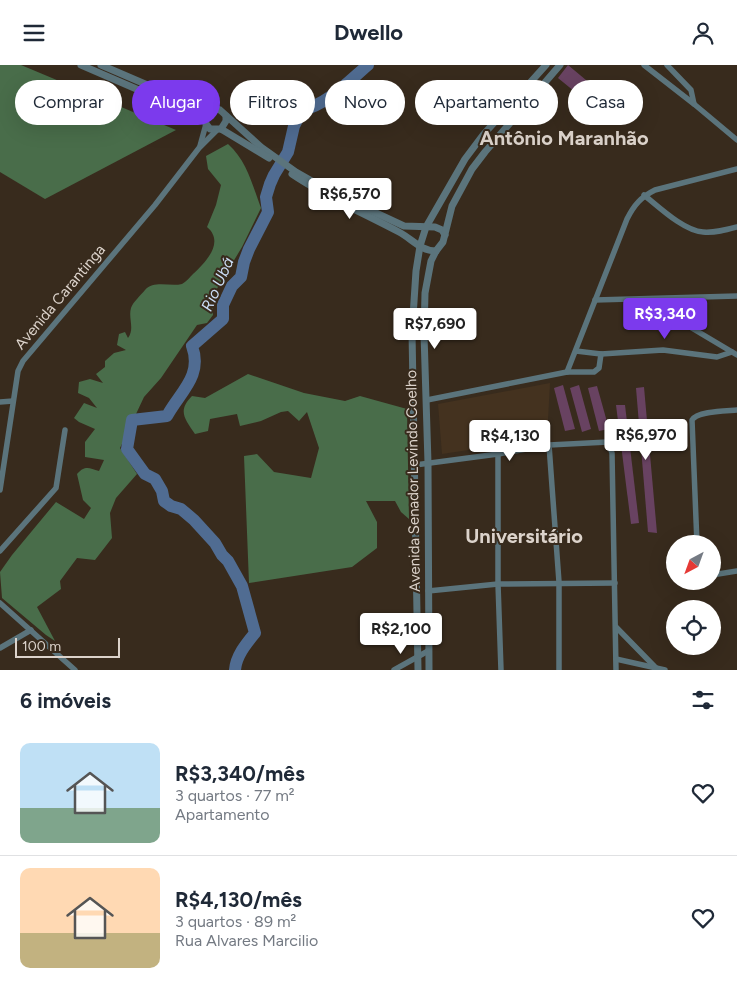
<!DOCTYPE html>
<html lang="pt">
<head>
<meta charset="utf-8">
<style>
	:root { --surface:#fff; --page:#f2f2f3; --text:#1f2937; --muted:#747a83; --line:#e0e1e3; --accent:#7c3aed }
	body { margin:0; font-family:Figtree,sans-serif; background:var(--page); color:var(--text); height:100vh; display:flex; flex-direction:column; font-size:19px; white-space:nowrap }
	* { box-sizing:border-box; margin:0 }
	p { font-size:16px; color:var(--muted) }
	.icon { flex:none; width:28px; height:28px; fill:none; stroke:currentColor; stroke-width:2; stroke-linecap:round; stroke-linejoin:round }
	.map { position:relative; height:605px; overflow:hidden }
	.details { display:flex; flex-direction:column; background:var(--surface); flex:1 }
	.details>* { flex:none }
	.guide { position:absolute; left:15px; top:15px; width:708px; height:45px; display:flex; gap:10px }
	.needle { width:32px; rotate:221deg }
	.fabs { position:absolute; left:666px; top:470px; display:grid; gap:10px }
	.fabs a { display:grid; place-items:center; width:55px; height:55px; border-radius:50%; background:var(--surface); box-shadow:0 5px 20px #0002; font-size:25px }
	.scale { position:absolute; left:15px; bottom:12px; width:105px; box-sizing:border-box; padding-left:5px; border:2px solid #dcd3cb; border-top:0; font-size:14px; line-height:18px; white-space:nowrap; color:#dcd3cb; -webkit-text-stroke:4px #382b1d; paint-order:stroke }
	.price { position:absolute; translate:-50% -42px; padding:0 11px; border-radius:5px; background:#fff; color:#222; font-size:16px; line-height:32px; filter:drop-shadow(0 1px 2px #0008) }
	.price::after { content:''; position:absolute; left:50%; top:30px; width:15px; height:11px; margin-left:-8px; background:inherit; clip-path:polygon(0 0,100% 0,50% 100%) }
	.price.on { background:var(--accent); color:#fff }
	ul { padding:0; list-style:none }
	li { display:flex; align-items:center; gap:15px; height:125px; padding:0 20px }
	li+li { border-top:1px solid var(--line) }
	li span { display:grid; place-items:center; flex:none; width:140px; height:100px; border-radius:10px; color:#555 }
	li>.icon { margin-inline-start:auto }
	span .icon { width:60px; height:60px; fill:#fffc; stroke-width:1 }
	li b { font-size:21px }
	h2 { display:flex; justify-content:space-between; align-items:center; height:60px; padding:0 20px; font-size:21px }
	.chip { padding:0 18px; border-radius:22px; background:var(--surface); box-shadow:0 5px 20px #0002; font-size:18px; line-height:45px }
	.chip.on { background:var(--accent); color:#fff }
	header { display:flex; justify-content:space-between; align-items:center; height:65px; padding:0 20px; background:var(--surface); font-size:22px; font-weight:700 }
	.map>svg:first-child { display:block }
	.built { fill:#44321f }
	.forest { fill:#496d4a }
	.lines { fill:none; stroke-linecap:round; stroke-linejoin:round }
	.river { stroke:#506c92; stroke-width:12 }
	.building { fill:#684261 }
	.minor { stroke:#5b747c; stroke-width:5.5 }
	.tertiary { stroke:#5b747c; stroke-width:7 }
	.labels { text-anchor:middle; stroke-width:4; stroke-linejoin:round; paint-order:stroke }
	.street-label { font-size:15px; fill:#dcd3cb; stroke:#382b1d }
	.water-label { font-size:16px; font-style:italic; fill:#cbddf6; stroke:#382b1d }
	.district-label { font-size:20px; font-weight:bold; fill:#dcd3cb; stroke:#382b1d }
</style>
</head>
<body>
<header><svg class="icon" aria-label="menu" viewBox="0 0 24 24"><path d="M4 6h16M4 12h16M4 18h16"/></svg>Dwello<svg class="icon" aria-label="person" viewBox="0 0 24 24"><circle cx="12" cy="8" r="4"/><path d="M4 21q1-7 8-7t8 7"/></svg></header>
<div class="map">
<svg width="737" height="605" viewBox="0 0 737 605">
	<rect width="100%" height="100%" fill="#382b1d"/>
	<path class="built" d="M550 318 547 373 442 389 438 339Z"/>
	<g class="forest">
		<path d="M0 0H21L176 65 45 134 0 107Z"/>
		<path d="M228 79C247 96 252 119 261 143L242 182 212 232 213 250 207 258 197 260 161 313 144 332 120 383 137 409 116 433 110 448 112 473 95 495 77 493 60 516 61 524 37 542 55 576 46 570 2 533 0 507 12 490 56 437 84 454 91 443 83 435 77 409C85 400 89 403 99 406L104 395 85 392V377L95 364 79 357 74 353 84 338 97 343 89 333 78 328 79 317 90 314 103 318 96 309 105 302V296L114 288 126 285 117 280 119 269 125 267 128 273C135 264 128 253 131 243 133 237 141 230 145 225 154 215 170 222 182 219 186 217 190 212 193 209 206 197 225 177 207 162L216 140 221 120 208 104 206 91Z"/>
		<path d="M248 309 304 328 345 336 360 331 407 344 409 454 401 447 395 436H366L377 457V483L352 502 249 518 244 391 257 389 274 407 311 413 319 383 307 347 299 356 288 346 281 347 261 356 240 361 237 349 210 354 208 366 195 369C185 354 177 346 192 331L205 333Z"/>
	</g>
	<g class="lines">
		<path class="river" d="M235 605C236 591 246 579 255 568L242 521 228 496 222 490 215 478 194 455 181 444 171 441 164 436 162 426 155 414 145 409 127 384 132 355 167 351C180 327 203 311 192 281L223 254V240L232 221 241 212 244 197 249 184 268 147 266 132 270 119 274 110 288 87 294 61 302 45C328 39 348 17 368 0"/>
	</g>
	<g class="building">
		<path d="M568 0 623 46 621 49 617 47 615 49 616 53 613 58 558 13Z"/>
		<path d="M563 320 575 364 565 366 554 323Z"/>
		<path d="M579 320 591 364 582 367 570 323Z"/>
		<path d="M597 321 609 364 599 366 588 323Z"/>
		<path d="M644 322 657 468 648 467 636 323Z"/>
		<path d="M616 340H625L639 458 631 459Z"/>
	</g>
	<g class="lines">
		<g class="minor">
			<path d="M644 0 694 39"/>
			<path d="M667 0 691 25 694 39 737 75"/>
			<path d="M200 81 206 59"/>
			<path d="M644 130C659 142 684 166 703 167 715 168 726 165 737 162"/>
			<path d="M643 234 737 290"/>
			<path d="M595 235 737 231"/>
			<path d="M576 286 601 289 663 285 717 292 732 287"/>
			<path d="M567 307 627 154C634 140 641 132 655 125L737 104"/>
			<path d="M427 335 567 307H594L599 303 601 289"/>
			<path d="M0 337 13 336"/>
			<path d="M549 380 559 517V605"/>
			<path d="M498 389V519L501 605"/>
			<path d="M415 400 498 389 549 380 608 377 612 388 616 605"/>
			<path d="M0 425 18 306 23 296 155 140 199 83 217 65"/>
			<path d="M697 479 692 355C697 346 726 346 737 345"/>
			<path d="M0 486 56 423 65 365"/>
			<path d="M712 510 737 506"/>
			<path d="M428 526 498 519 615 518"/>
			<path d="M0 538 75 605"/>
			<path d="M616 562 656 603"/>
			<path d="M0 583 31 565"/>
			<path d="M616 594 665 605"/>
			<path d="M394 605 428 586"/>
		</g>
		<g class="tertiary">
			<path d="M81 0 178 42 205 56"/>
			<path d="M101 0 187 37 220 45 261 82 296 107 331 127 404 161 435 162 442 165 445 170"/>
			<path d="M215 44 211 45 205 52 206 59 210 64H221L226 56V51"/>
			<path d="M221 64 269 93"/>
			<path d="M292 109C326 132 363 148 399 167 412 174 421 186 436 186"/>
			<path d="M418 605 412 267 416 206 420 181 426 162 465 94 483 70 546 0"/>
			<path d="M429 605 428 398 424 269 425 228 431 196 436 186 443 177 452 141 472 104 485 87 560 0"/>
		</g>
	</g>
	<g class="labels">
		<g class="street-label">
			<text transform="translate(60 232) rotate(-50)" y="5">Avenida Carantinga</text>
			<text transform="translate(413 416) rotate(-91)" y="5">Avenida Senador Levindo Coelho</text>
		</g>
		<g class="water-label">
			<text transform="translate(217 219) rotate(-66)" y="6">Rio Ubá</text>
		</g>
		<g class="district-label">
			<text x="564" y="80">Antônio Maranhão</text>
			<text x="524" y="478">Universitário</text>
		</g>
	</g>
</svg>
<div class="fabs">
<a><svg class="needle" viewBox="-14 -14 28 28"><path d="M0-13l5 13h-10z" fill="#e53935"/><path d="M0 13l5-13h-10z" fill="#747a83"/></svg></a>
<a><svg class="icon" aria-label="locate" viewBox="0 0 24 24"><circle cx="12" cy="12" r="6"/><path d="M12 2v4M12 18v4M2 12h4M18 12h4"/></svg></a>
</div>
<div class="scale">100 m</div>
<b class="price" style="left:350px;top:155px">R$6,570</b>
<b class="price on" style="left:665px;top:275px">R$3,340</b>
<b class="price" style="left:435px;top:285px">R$7,690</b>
<b class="price" style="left:646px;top:396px">R$6,970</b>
<b class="price" style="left:510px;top:397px">R$4,130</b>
<b class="price" style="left:401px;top:590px">R$2,100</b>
<div class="guide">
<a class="chip">Comprar</a>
<a class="chip on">Alugar</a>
<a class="chip">Filtros</a>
<a class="chip">Novo</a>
<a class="chip">Apartamento</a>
<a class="chip">Casa</a>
</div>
</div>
<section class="details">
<h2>6 imóveis<svg class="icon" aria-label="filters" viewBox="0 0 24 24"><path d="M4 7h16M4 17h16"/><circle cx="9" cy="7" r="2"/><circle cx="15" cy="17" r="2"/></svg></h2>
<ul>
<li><span style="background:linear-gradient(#bfe0f5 65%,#7fa58c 0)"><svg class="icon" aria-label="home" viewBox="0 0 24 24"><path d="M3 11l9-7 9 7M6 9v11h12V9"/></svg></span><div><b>R$3,340/mês</b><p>3 quartos · 77 m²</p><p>Apartamento</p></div><svg class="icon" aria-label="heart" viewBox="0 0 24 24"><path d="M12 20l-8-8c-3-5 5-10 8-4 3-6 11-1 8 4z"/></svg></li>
<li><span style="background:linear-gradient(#ffd9b3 65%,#c2b280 0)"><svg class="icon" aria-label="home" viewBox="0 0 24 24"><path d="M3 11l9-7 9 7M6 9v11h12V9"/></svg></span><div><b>R$4,130/mês</b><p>3 quartos · 89 m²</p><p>Rua Alvares Marcilio</p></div><svg class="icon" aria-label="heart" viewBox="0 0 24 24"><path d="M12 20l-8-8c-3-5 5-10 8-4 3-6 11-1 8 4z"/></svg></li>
</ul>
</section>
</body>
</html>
